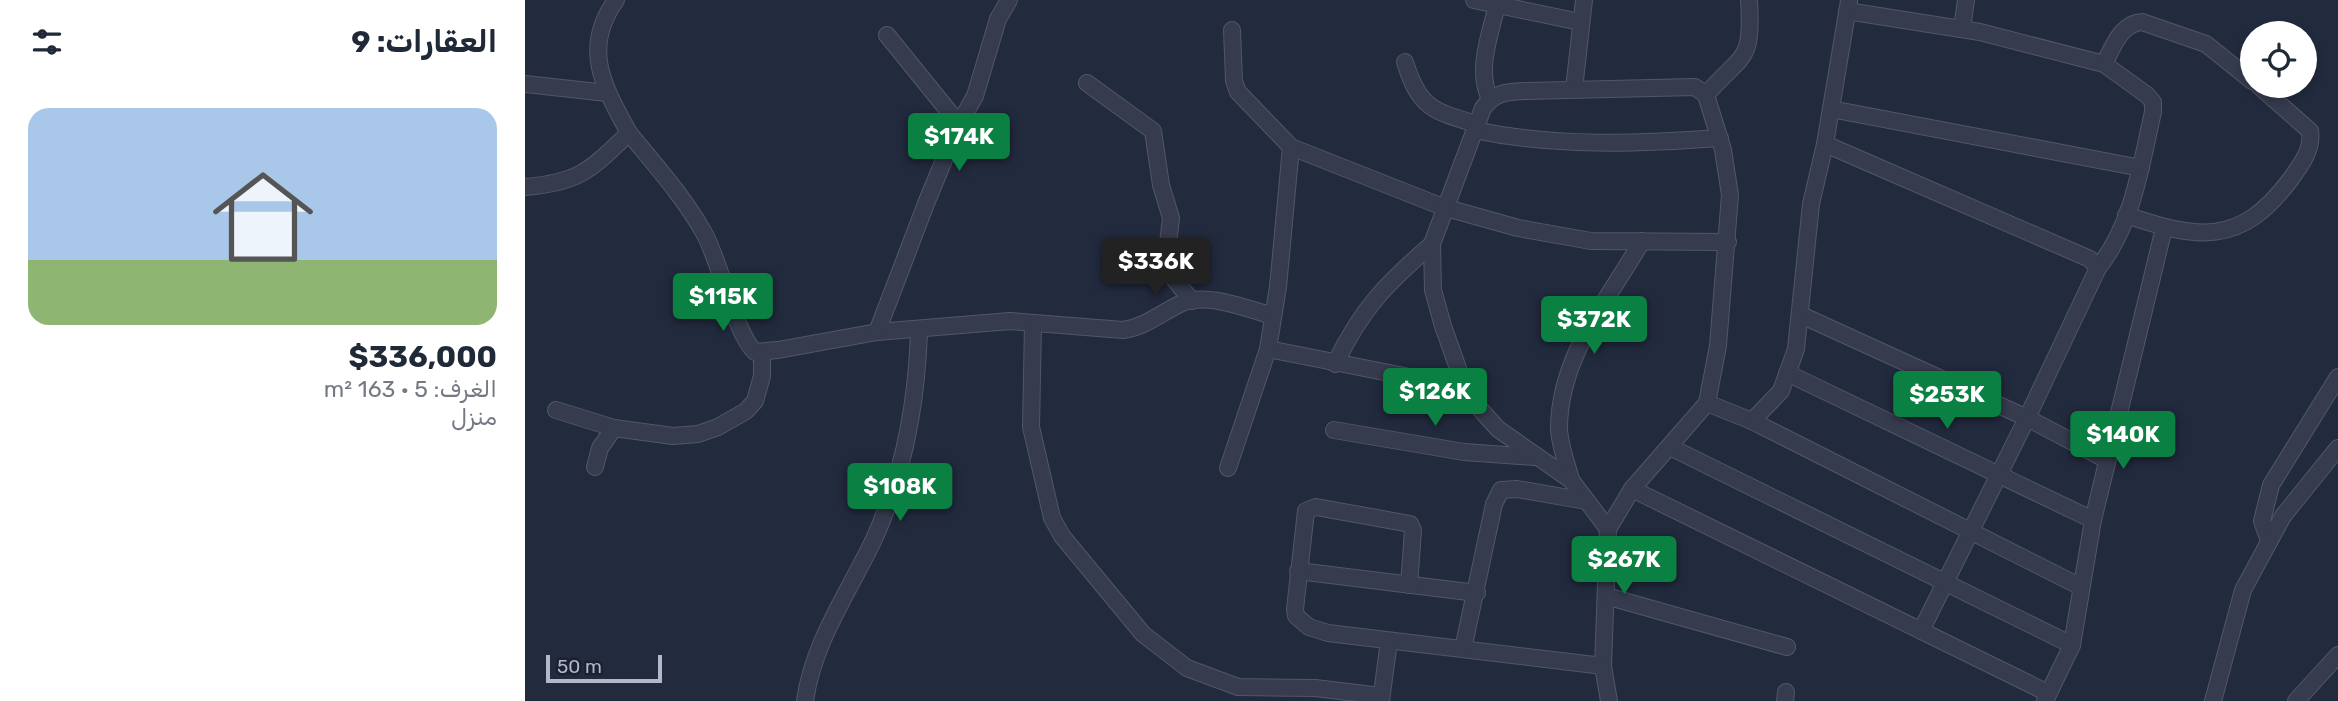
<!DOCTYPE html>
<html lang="ar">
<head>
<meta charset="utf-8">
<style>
	:root { --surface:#fff; --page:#f6f6f7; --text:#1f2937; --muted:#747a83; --line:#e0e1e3; --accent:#0b8043 }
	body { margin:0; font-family:Rubik,"Noto Naskh Arabic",sans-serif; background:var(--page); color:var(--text); direction:rtl; height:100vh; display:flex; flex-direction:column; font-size:26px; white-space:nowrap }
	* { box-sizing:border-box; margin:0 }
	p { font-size:23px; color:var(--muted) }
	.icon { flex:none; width:38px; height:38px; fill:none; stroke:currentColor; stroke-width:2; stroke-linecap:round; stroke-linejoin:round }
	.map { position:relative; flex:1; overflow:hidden; direction:ltr }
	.sheet { display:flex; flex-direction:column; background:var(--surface); width:525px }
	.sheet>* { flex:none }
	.fabs { position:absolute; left:1715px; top:21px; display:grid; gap:14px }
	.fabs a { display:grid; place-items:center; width:77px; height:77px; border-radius:50%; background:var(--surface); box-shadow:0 4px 10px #0003; font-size:35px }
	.scale { position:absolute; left:21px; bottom:18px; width:116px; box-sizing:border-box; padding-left:7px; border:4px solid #b2b7c9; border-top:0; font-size:19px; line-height:24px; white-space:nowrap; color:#b2b7c9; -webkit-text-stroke:5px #1b2133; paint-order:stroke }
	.price { position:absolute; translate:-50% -60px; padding:0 16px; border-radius:7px; background:var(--accent); color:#fff; font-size:23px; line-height:46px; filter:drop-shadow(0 2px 4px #0008) }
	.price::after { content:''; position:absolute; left:50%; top:42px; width:21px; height:16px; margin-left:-10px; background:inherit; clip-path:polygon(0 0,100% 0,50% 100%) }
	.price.current { background:#222; color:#fff }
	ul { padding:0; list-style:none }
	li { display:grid; align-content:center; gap:14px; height:371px; padding:0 28px }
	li+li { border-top:2px solid var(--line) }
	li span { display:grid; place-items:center; height:217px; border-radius:21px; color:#555 }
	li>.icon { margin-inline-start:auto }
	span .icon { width:126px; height:126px; fill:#fffc; stroke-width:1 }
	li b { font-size:30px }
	h2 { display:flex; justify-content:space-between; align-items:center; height:84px; padding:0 28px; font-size:30px }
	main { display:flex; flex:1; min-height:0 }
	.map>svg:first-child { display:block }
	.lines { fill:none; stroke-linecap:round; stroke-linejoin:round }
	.minor-casing { stroke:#515769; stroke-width:18 }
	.minor { stroke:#363c4e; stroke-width:16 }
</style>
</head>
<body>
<main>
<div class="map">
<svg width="1813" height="701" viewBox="0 0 1813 701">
	<rect width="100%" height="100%" fill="#222a3e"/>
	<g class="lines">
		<defs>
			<g id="minor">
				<path d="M949 0 1055 22"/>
				<path d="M1322 11 1455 32 1579 64 1622 95 1628 102V112C1616 165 1608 224 1573 268"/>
				<path d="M1437 29 1441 0"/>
				<path d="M707 30 709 81 713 92 766 147 918 207 993 228 1066 241 1203 242"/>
				<path d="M362 35 434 124"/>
				<path d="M880 62C894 108 908 111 951 124"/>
				<path d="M1579 64C1588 47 1596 23 1617 22L1681 44 1727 81"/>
				<path d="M562 83 628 131 636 185 646 218 641 260 649 279 667 301"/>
				<path d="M0 84 82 93"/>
				<path d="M1049 89 1059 0"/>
				<path d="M1181 95C1218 52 1228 64 1224 0"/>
				<path d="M965 99C951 70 965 35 972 5"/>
				<path d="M1306 109 1616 168"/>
				<path d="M949 130C1030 147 1112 144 1195 138"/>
				<path d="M104 133C130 165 159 197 179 233 196 263 209 332 230 352L253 350 352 332 485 321 598 330C621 327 637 312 657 303 683 292 722 309 748 316"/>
				<path d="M1300 144 1565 259 1573 268 1502 418 1396 631"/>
				<path d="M0 187C56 182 65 170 104 133 79 87 56 49 91 0"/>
				<path d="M1601 215C1672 239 1715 247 1765 180 1775 166 1788 150 1785 131L1734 86"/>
				<path d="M1276 315 1502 418 1582 460"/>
				<path d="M508 324 506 427 527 518 537 536 618 634 662 668 713 687 790 688 856 696"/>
				<path d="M352 332 402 201 434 124 450 96 473 19 484 0"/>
				<path d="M743 349 940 388"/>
				<path d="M810 364C837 308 861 284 907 244"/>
				<path d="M1262 373 1568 520"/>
				<path d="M1182 403 1227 421 1556 587"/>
				<path d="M31 410 89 428"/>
				<path d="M1227 421 1256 391 1271 349 1286 204 1300 144 1324 1"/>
				<path d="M809 430 939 452 1009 457"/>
				<path d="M1145 447 1547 645"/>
				<path d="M70 467 75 448 89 428 148 436 173 434 193 427 221 411 230 401 237 376V352"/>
				<path d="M703 468 743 349 753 287 766 147"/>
				<path d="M1046 480C1042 464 1034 444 1034 427 1035 355 1083 300 1117 241"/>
				<path d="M1107 489 1523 693"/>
				<path d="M1083 529 1046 480 973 429 955 409 940 388 918 326 908 290 907 244 958 108C970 92 982 92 1001 91L1170 87 1181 95 1198 150 1205 195 1193 346 1182 403 1107 489 1083 529 1078 666 1084 701"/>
				<path d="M1744 541 1737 521 1746 485 1813 377"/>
				<path d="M773 571 952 593"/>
				<path d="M884 585 888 530 885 524 791 507 781 511 770 609 771 616 784 627 803 633 1078 666"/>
				<path d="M1081 596 1262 647"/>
				<path d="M938 649 969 504 976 490 992 489 1061 501"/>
				<path d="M280 701C288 642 324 592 349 539 379 473 392 402 394 330"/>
				<path d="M856 701 864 641"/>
				<path d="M1260 701 1261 692"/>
				<path d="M1520 701 1547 645 1568 520 1639 228"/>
				<path d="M1688 701 1718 590 1758 516 1813 448"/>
				<path d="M1771 701 1813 655"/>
			</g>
		</defs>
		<use href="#minor" class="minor-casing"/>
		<use href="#minor" class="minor"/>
	</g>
</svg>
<div class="fabs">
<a><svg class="icon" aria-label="locate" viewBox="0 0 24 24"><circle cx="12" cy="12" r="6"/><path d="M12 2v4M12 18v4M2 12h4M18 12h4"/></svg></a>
</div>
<div class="scale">50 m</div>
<b class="price" style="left:434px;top:173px">$174K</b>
<b class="price current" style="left:631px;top:298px">$336K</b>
<b class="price" style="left:198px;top:333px">$115K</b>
<b class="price" style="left:1069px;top:356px">$372K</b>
<b class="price" style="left:910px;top:428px">$126K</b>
<b class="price" style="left:1422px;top:431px">$253K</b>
<b class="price" style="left:1598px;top:471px">$140K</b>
<b class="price" style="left:375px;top:523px">$108K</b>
<b class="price" style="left:1099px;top:596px">$267K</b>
</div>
<section class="sheet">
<h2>العقارات: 9<svg class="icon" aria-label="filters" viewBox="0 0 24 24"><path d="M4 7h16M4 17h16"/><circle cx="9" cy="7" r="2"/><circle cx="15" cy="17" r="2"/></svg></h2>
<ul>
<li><span style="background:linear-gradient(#a9c7e8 70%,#8fb573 0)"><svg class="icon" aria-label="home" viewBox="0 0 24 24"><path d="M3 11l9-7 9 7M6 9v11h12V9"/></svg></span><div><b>$336,000</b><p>الغرف: 5 · 163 m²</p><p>منزل</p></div></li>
</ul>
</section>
</main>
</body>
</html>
